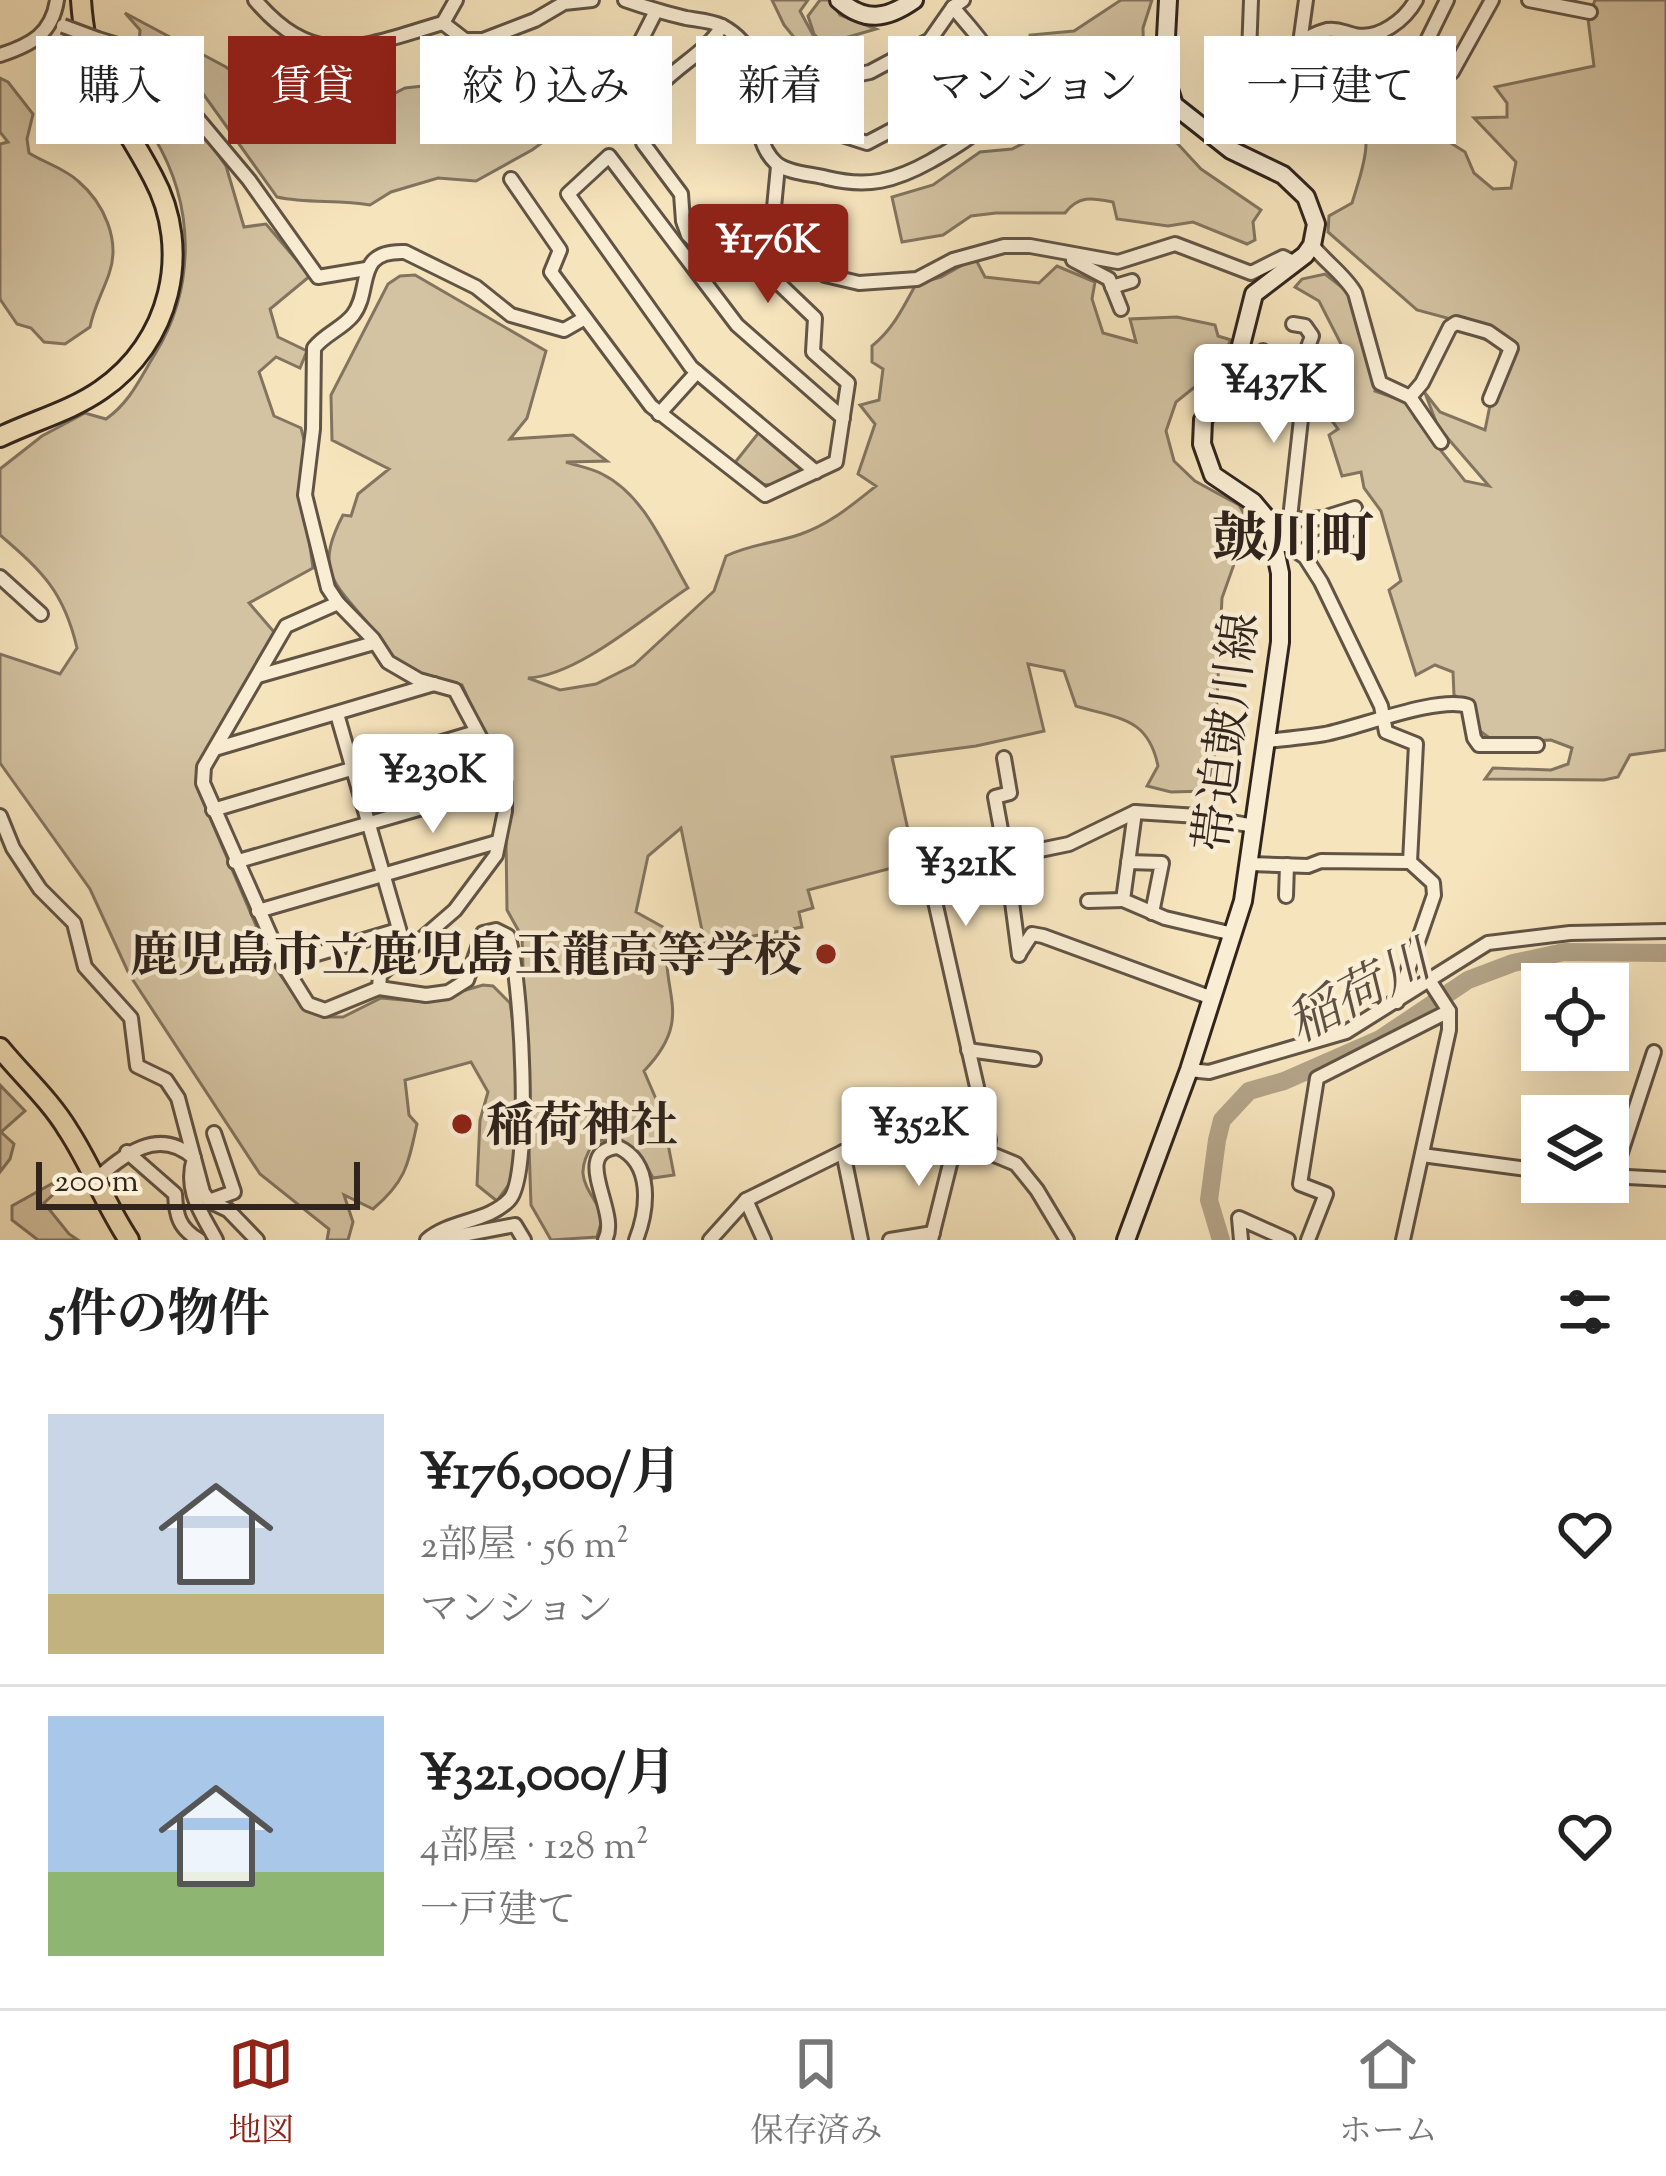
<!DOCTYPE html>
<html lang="ja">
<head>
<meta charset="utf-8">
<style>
	:root { --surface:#fff; --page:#f2f2f2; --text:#222; --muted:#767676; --line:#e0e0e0; --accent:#8f2418 }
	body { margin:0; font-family:"Sorts Mill Goudy","Noto Serif JP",serif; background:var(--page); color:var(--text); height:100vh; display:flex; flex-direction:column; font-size:45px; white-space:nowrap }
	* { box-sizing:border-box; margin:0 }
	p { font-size:39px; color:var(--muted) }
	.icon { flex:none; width:66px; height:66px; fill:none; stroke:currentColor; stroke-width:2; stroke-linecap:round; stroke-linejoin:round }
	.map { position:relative; height:1240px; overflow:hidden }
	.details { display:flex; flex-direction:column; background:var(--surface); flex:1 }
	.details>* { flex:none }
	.guide { position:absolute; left:36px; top:36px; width:1596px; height:108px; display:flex; gap:24px }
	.buttons { position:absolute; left:1521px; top:963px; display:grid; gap:24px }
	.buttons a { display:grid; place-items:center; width:108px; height:108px; border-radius:0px; background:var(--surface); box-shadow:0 12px 48px #0002; font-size:60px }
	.scale { position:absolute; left:36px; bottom:30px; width:324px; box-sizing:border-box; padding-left:12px; border:6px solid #30241d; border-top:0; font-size:33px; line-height:42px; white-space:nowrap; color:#30241d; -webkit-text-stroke:9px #f9edd4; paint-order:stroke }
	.price { position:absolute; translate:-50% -102px; padding:0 27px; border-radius:12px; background:#fff; color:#222; font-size:39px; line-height:78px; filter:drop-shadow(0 3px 6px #0008) }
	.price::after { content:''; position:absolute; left:50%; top:72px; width:36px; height:27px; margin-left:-18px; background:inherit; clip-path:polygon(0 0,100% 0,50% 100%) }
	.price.on { background:var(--accent); color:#fff }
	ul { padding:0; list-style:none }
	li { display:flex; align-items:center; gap:36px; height:300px; padding:0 48px }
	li+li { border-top:3px solid var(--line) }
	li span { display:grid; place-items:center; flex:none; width:336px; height:240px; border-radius:0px; color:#555 }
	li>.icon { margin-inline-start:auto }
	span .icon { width:144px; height:144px; fill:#fffc; stroke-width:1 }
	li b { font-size:51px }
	h2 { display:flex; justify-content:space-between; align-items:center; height:144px; padding:0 48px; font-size:51px }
	.pill { padding:0 42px; border-radius:0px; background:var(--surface); box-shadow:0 12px 48px #0002; font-size:42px; line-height:108px }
	.pill.on { background:var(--accent); color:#fff }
	.tab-bar { display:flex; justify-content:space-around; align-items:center; height:168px; border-top:3px solid var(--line); background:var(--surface); font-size:33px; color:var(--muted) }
	.tab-bar a { display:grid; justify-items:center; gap:6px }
	.tab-bar .on { color:var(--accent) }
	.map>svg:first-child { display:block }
	.green { fill:#d4c3a2; stroke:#827460; stroke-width:3 }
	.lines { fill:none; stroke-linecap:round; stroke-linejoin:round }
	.river { stroke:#b3a387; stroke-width:18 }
	.street-casing { stroke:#625445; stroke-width:18 }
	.secondary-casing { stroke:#30241d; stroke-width:22 }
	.primary-casing { stroke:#30241d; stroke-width:24 }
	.street { stroke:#f9edd4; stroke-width:12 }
	.secondary { stroke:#f9edd4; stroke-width:16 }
	.primary { stroke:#f6e4bd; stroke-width:18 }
	.street-bridge-casing { stroke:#625445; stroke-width:18; stroke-linecap:butt }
	.street-bridge { stroke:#f9edd4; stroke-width:12 }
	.poi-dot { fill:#8f2418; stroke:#f9edd4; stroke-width:4.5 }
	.labels { text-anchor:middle; stroke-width:9; stroke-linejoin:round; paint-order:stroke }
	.street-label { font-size:48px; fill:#30241d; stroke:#f9edd4 }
	.poi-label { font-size:48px; font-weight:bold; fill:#30241d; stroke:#f9edd4; text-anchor:end }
	.water-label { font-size:51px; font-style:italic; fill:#5e5042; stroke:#f9edd4 }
	.quarter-label { font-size:54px; font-weight:bold; fill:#30241d; stroke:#f9edd4 }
</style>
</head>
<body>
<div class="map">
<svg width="1666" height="1240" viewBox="0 0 1666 1240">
	<rect width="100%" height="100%" fill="#f6e4bd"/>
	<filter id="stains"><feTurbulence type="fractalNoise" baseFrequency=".00167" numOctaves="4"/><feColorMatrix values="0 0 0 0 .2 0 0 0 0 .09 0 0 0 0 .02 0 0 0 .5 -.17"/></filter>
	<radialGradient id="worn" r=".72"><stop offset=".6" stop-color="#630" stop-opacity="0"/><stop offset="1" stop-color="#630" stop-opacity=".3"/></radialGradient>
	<g class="green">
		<path d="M772 0H808L800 11 823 53 815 63 784 25Z"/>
		<path d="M820 0H831L840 15 876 29 824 44 814 34 808 16Z"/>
		<path d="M1121 0H1152L1143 28 1144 68 1134 72C1133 92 1142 99 1157 110L1156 124 1165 139 1177 143 1201 169 1261 210 1253 222 1255 240 1247 244 1193 222 1168 226 1117 219 1113 202C1092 198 1079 195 1065 213H996L971 216 943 235 902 242 892 197 933 185 980 152 1012 149 1040 135 1042 96 1030 71V35L1074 31Z"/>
		<path d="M1595 0H1666V750L1630 755 1618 777 1604 780 1485 779 1493 768 1551 770 1568 764 1572 748 1551 740 1495 742 1480 731 1469 703 1454 695 1453 672 1435 665 1416 675 1389 590 1401 581 1381 511 1364 488 1361 472 1342 476 1329 435 1338 429 1322 407 1327 380 1342 346 1319 301 1295 287 1302 279 1325 274 1348 292 1382 372 1375 391 1409 403 1415 418 1465 481 1489 486 1438 427 1425 393 1440 412 1485 430 1502 346 1463 331 1451 319 1417 310 1328 232 1329 216 1352 203C1357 186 1366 162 1366 144 1365 130 1356 121 1357 105L1384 83 1402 79 1429 102 1405 114 1465 152 1474 173 1493 189 1511 188 1516 162 1474 118 1507 117V103L1495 87 1594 66 1588 19Z"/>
		<path d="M125 13 226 67 291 116 327 115 372 105 405 88 432 85 471 100 523 85C546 96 566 94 590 101 606 106 620 116 635 124L617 134 591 124 561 129 532 150 476 181 438 178 391 192 370 205C338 199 308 204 277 197L186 70 139 45 140 30Z"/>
		<path d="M107 48 165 70 158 86 173 103 187 97 189 114 226 166 244 227 266 224 310 276 270 309 278 337 307 351 300 368 276 357 259 372 274 416 301 428 306 448 302 489 313 568 249 603 274 632 200 766 199 792 272 963 303 1007 323 1017H343L381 998 425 1002 483 985 493 986 510 1003 518 1056 515 1176 497 1201 477 1185 480 1120 488 1092 471 1062 405 1080 409 1115 417 1124C408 1165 406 1181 373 1209L344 1195 353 1222 348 1240H327L329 1229 260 1174 129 974 90 889 0 763V654L60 674 77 648C64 592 43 572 0 535V469L42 436 85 413 106 419C130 402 139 380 155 354 196 287 195 205 154 137 146 123 135 112 127 99 118 84 113 65 107 48Z"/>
		<path d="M1001 63 1027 77 1040 98 1033 135 1012 142 992 139 1008 86Z"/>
		<path d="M0 78 8 82 33 114 27 139 29 153C45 163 64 168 78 181 104 203 121 241 109 274 102 294 94 307 90 327L65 344 44 342 31 328 17 324 0 299V144L8 142 0 132Z"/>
		<path d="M975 258 985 277 1039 283 1057 266 1095 282 1092 299 1103 333 1136 342 1130 319 1177 317 1215 325 1218 336 1231 340 1211 374 1176 402 1166 431 1174 461 1195 481 1239 505 1249 522 1222 598 1214 760 1206 791 1171 792 1147 786 1158 766C1148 717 1119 719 1076 706L1064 671 1028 664 1044 731 976 746 892 757 915 862 808 890 813 908 799 912 802 927 705 945 681 828 648 856 636 912 670 931C655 990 699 1014 644 1071L662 1113 674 1175 653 1178C640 1151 625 1134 594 1142 572 1177 587 1184 603 1216L597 1237 551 1240 531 1205 522 937 507 910 506 837 512 788 508 771 486 738 462 685C444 680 424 681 408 671 390 659 380 638 366 621 332 581 315 569 343 515L351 516 358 494 389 469 332 440 331 395 388 284 400 276 415 275 546 351 527 418 510 439 573 435 607 461 566 462C577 466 591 468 602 474 645 495 665 549 688 588 645 616 578 676 528 678L560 690 596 684 634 665 714 591 726 556C751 544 776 543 801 534 830 524 852 505 876 486L858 474 875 424 860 405 879 400 883 369 872 362V346C893 329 903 308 916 284L941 277Z"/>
		<path d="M760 431 802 465 799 474C765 491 763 488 733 465Z"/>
		<path d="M0 1085 25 1111 1 1132 14 1144 10 1159 0 1172Z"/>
		<path d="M53 1183 57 1191 44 1203 69 1234 78 1240H38L12 1220V1206Z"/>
	</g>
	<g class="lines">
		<path class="river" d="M1221 1240 1209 1200 1217 1140 1222 1120 1249 1091 1284 1081 1380 1039 1468 980 1513 963 1564 952 1666 953"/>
		<defs>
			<g id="street">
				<path d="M255 0C317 73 365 45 443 23L456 0"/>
				<path d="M625 0C645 7 665 13 686 18 697 20 712 21 722 26 784 59 737 127 776 163 787 173 812 174 827 178 868 188 895 181 931 161 955 147 990 129 998 101 1008 62 975 35 953 7L963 0"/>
				<path d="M1251 0 1249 54C1289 61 1293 39 1327 30 1339 28 1344 33 1355 35 1379 40 1405 20 1416 0"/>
				<path d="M1447 0 1420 55 1419 63 1437 79 1452 72 1492 0"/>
				<path d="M1529 0 1590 12"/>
				<path d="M953 7 930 40 870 72 835 79 828 109 842 135 867 143 1000 73"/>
				<path d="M656 11 629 64 661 84C683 62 707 51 722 26"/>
				<path d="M443 23 465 40H483L535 20 564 3 592 0"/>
				<path d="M98 39 131 49 170 70 189 90 192 112 249 180 318 277 366 269"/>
				<path d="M1300 43 1306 0"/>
				<path d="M0 55C31 45 52 34 57 0"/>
				<path d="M277 68 316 81 324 47"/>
				<path d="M643 143 681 194 683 221 688 235 724 271 745 251"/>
				<path d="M778 166 773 218 808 261 825 275 859 283 917 279 953 260 1004 246H1030L1118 262 1175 244 1251 273 1283 257 1295 263"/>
				<path d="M511 179 560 250 551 272 651 406 765 495 836 462 848 383 813 352 815 318 745 251 773 218"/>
				<path d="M1312 245C1325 262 1345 275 1355 293L1380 383 1410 397 1441 442"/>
				<path d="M1073 260 1109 279 1121 309"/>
				<path d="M1112 287 1132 281"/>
				<path d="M1293 324 1305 326 1312 336 1296 380"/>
				<path d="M1263 351 1304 392 1287 545"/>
				<path d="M1410 397 1422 383 1450 327 1456 323 1488 332 1511 348 1490 399"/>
				<path d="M659 414 697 372"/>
				<path d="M816 472 691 367 568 194 609 156 737 325 843 418"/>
				<path d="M1289 520 1323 518 1355 508"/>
				<path d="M1276 545H1287L1305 557 1321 582 1381 706 1386 732 1416 744 1410 862 1433 883 1434 895 1397 1002"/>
				<path d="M1299 552 1354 528"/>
				<path d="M0 577 41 614"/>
				<path d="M338 603 286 626 204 767 203 783 283 964 308 1004 325 1010 379 988 426 995 448 992 467 980 483 933 496 930 508 936C521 970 533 1176 509 1200 488 1222 450 1220 427 1240"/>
				<path d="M258 676 374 643"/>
				<path d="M337 714 406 953"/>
				<path d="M1267 741C1286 739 1306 737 1325 734 1361 727 1437 696 1468 706L1474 738 1479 745H1537"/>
				<path d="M218 748 434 684"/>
				<path d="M1004 758 1010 793 995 797 1006 857"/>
				<path d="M213 810 476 732"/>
				<path d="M1135 812 1123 900 1165 918 1233 934"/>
				<path d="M0 816 13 848 40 889 74 923 85 967 131 1018 137 1066 166 1080 178 1098 203 1192 209 1201 228 1210 257 1240"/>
				<path d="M235 862 505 784"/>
				<path d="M1128 862 1162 863 1152 913"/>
				<path d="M1250 864 1308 866 1321 861 1410 862"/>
				<path d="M927 866 989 1140 987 1152"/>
				<path d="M1286 896 1287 865"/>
				<path d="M1088 901 1123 900"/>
				<path d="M258 911 497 842"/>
				<path d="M1019 954 1032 934 1043 936 1212 998"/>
				<path d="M1019 955 1006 857 1069 844 1135 812 1198 816 1254 826"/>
				<path d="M283 964 398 930"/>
				<path d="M379 988 380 975 455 910 496 855 505 811V784L455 690 419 680 388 662 373 639 338 603 328 588 305 495 313 429 314 348C325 334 343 328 353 315 373 289 353 250 405 252L476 287 511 315 564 330 585 318"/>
				<path d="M968 1050 1034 1059"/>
				<path d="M1189 1070 1209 1072 1346 1032 1488 943 1570 933 1666 931"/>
				<path d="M127 1152 175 1194C176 1216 179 1228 199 1240"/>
				<path d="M843 1152 861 1240"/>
				<path d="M1422 1155 1542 1171"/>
				<path d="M1609 1176 1666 1179"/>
				<path d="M1613 1177 1654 1052"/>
				<path d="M95 1180C124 1155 158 1126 194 1158 184 1191 201 1212 216 1240"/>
				<path d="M746 1200 764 1240"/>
				<path d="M209 1201 234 1192 214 1133"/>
				<path d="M437 1240 515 1225 524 1240"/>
				<path d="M605 1240C621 1212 569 1152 618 1147 653 1163 648 1209 636 1240"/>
				<path d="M710 1240 746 1200 843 1152 881 1141 987 1152 1016 1164 1037 1190 1067 1240"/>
				<path d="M890 1240 933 1233"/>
				<path d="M931 1240 954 1148"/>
				<path d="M1241 1240 1239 1218 1288 1240"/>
				<path d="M1308 1240 1326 1194 1300 1184 1317 1078 1449 1011"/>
				<path d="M1403 1240 1449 1030V1011L1429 980"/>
			</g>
			<g id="secondary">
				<path d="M839 0C865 23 887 19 914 0"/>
				<path d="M1126 1240 1189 1070 1243 901 1280 642V573L1269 521 1253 502 1213 475 1202 444 1203 420 1233 377 1254 294 1305 255 1312 245 1316 224 1306 197 1283 175 1231 150 1174 105 1164 74 1168 0"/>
			</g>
			<g id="primary">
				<path d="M0 437C33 421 71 411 101 390 170 343 193 251 153 177 115 104 87 89 81 0"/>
				<path d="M0 1048C22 1075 50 1100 68 1130 91 1165 105 1204 129 1240"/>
			</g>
		</defs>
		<use href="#street" class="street-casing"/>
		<use href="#secondary" class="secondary-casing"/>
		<use href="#primary" class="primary-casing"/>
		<use href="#street" class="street"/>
		<use href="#secondary" class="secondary"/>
		<use href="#primary" class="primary"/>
		<defs>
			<path id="street-bridge" d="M63 26 98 39"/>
		</defs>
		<use href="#street-bridge" class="street-bridge-casing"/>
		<use href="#street-bridge" class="street-bridge"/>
	</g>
	<g class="poi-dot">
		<circle cx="826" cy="954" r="12"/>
		<circle cx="462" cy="1124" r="12"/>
	</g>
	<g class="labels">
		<g class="street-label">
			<text transform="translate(1225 732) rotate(-83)" y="17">帯迫皷川線</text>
		</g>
		<g class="poi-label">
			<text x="802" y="971">鹿児島市立鹿児島玉龍高等学校</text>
			<text x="486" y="1141" text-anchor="start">稲荷神社</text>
		</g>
		<g class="water-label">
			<text transform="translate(1358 991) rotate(-28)" y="18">稲荷川</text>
		</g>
		<g class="quarter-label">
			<text x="1293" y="556">皷川町</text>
		</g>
	</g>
	<rect width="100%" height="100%" filter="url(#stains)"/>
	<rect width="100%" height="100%" fill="url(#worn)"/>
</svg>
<div class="buttons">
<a><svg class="icon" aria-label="locate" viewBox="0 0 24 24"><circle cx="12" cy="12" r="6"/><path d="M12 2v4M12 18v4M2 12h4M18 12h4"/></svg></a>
<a><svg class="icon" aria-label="layers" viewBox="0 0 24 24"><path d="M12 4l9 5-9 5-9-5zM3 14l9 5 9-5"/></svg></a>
</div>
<div class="scale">200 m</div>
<b class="price on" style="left:768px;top:306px">¥176K</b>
<b class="price" style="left:1274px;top:446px">¥437K</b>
<b class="price" style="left:433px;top:836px">¥230K</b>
<b class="price" style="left:966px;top:929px">¥321K</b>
<b class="price" style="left:919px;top:1189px">¥352K</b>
<div class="guide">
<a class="pill">購入</a>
<a class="pill on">賃貸</a>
<a class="pill">絞り込み</a>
<a class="pill">新着</a>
<a class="pill">マンション</a>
<a class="pill">一戸建て</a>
</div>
</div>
<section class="details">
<h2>5件の物件<svg class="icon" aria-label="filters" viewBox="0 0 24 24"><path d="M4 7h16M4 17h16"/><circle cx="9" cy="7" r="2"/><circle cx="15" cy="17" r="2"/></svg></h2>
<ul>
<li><span style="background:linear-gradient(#c9d6e8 75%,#c2b280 0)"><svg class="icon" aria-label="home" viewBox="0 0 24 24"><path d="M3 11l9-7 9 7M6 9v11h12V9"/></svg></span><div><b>¥176,000/月</b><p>2部屋 · 56 m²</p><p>マンション</p></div><svg class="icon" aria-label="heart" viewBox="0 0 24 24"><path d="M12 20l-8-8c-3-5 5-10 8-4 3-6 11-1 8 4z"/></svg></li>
<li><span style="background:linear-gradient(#a9c7e8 65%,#8fb573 0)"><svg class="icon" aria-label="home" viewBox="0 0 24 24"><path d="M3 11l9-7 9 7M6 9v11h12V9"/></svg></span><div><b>¥321,000/月</b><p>4部屋 · 128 m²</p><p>一戸建て</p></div><svg class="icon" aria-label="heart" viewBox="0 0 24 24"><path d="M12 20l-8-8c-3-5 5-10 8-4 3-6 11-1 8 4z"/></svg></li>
</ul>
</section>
<nav class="tab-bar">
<a class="on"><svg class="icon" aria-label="map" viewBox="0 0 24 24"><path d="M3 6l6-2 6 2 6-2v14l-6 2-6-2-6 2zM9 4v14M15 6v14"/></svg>地図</a>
<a><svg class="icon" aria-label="saved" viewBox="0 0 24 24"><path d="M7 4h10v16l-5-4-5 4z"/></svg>保存済み</a>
<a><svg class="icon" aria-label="home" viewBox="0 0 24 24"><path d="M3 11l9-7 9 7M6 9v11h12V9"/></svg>ホーム</a>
</nav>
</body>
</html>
